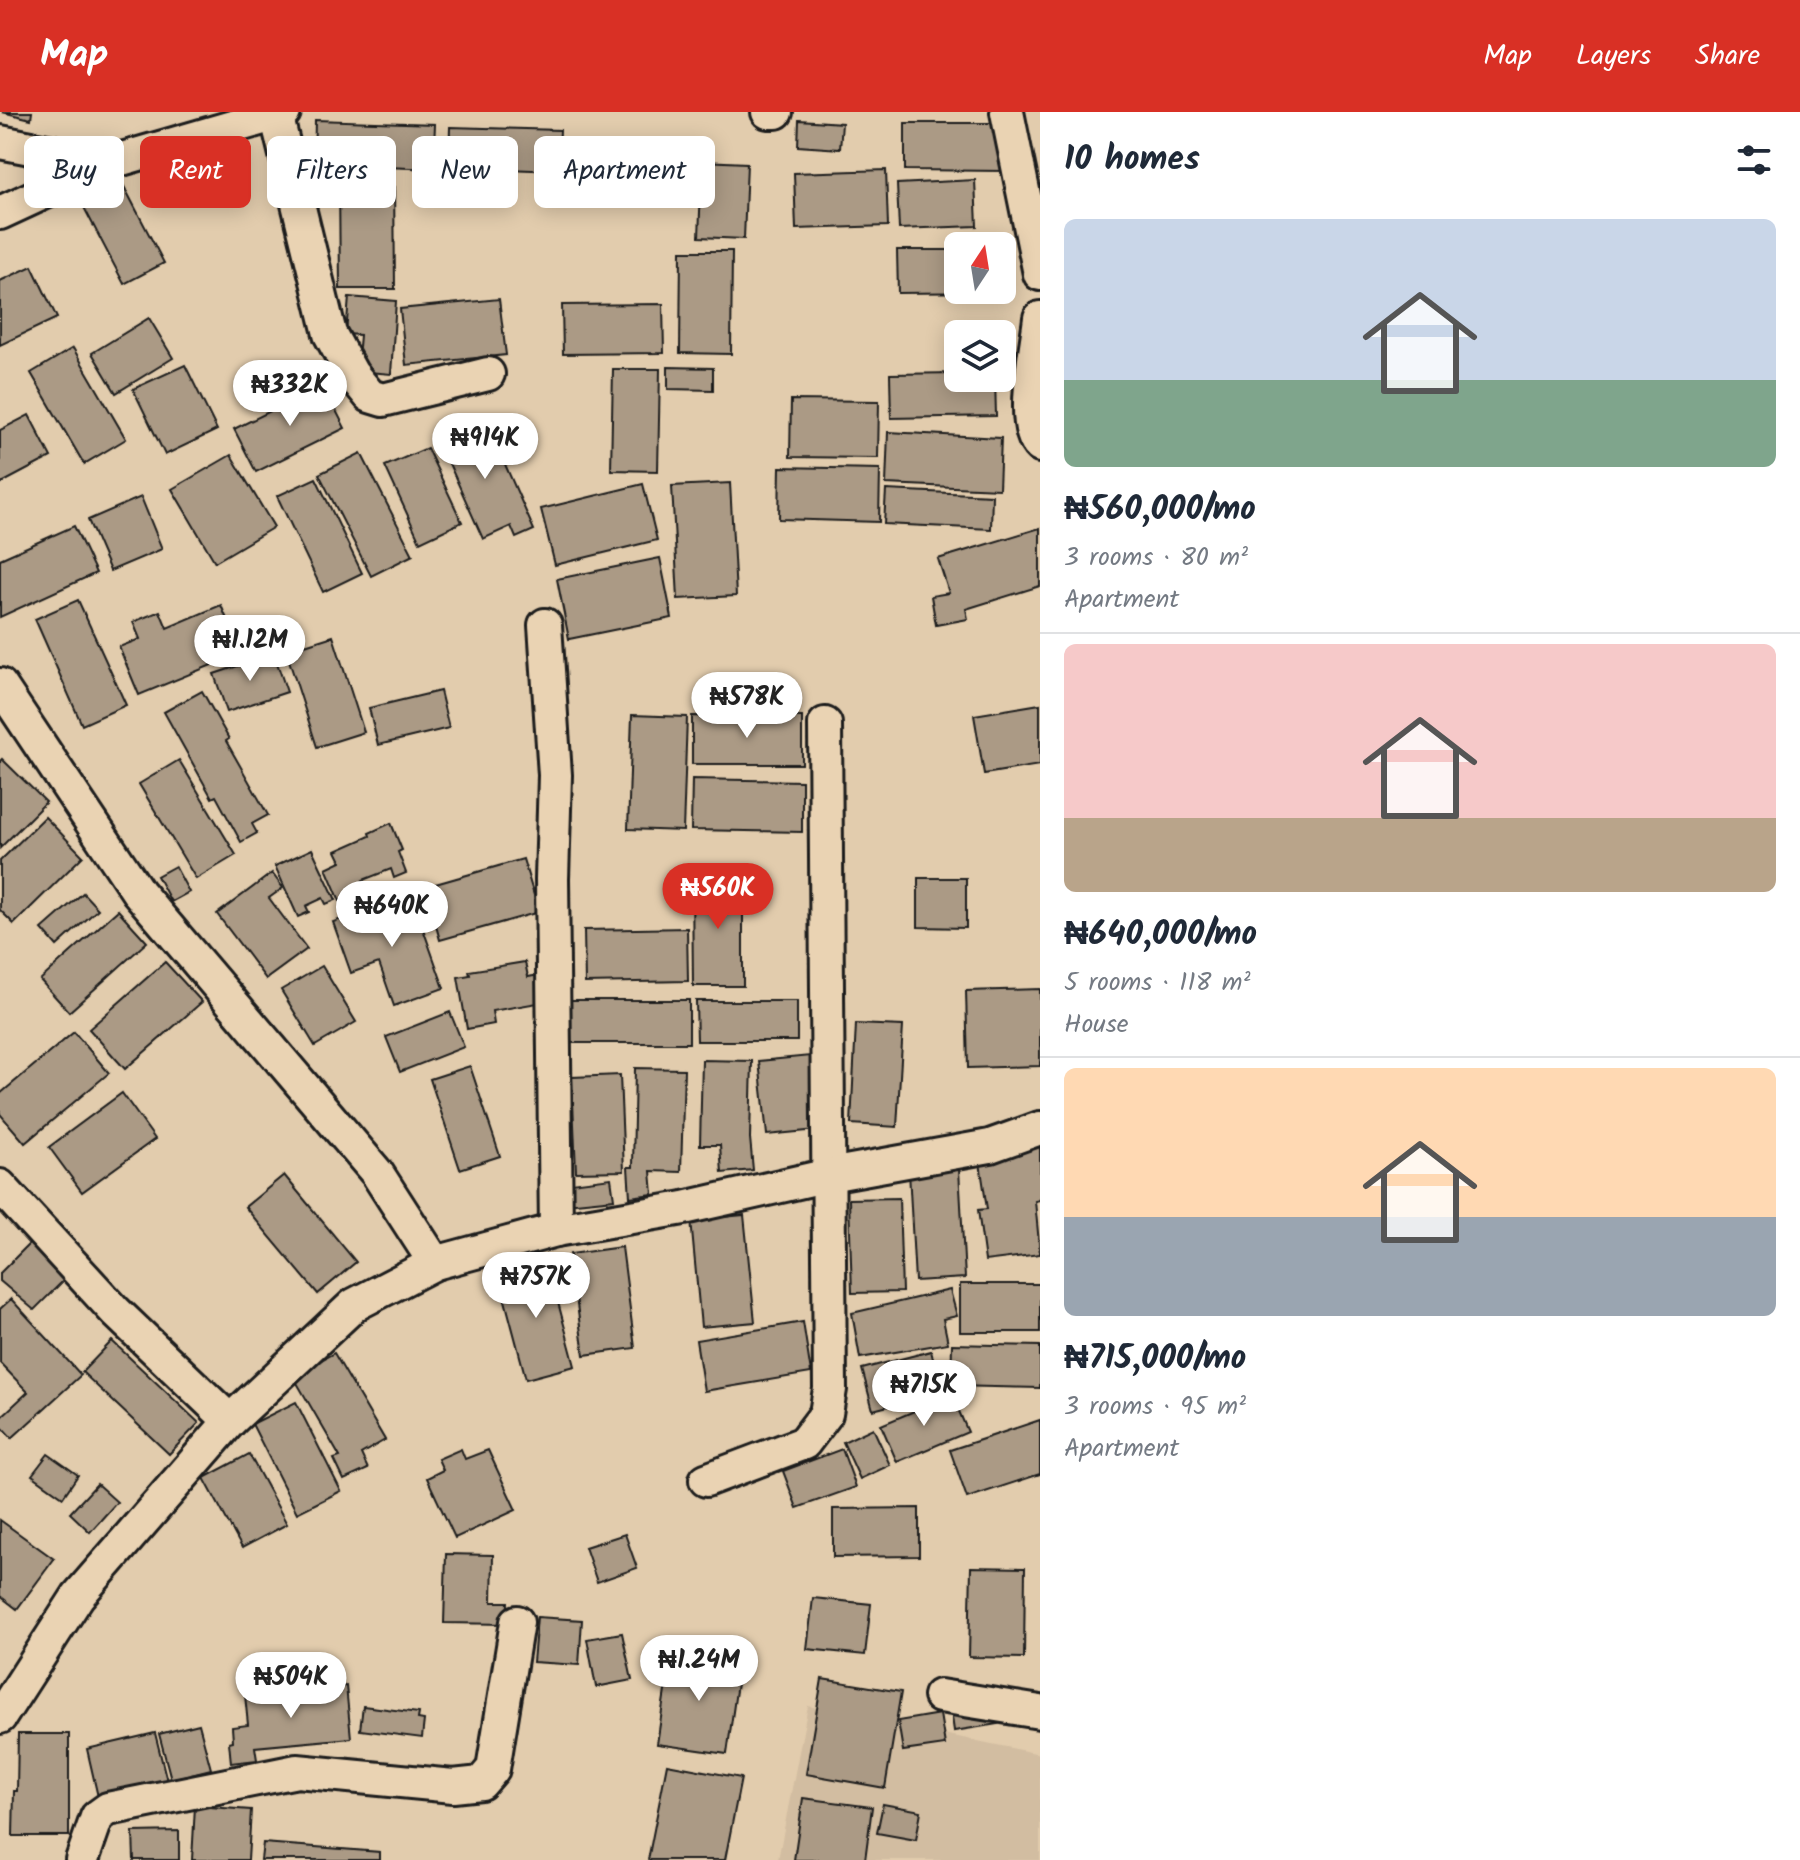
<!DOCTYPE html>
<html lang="en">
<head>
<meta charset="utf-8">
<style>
	:root { --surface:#fff; --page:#f2f2f3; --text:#1f2937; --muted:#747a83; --line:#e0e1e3; --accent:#d93025 }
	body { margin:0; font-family:Kalam,sans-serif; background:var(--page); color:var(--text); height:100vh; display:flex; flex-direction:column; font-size:30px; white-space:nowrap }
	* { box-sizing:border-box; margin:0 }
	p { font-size:26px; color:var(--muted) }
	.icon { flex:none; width:44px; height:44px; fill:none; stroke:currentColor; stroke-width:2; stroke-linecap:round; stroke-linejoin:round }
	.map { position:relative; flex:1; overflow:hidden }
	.side { display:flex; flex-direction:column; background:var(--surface); width:760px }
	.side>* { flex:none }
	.banner { position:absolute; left:24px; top:24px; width:760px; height:72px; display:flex; gap:16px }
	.needle { width:52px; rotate:12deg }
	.controls { position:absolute; left:944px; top:120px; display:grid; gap:16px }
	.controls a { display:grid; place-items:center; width:72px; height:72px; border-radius:12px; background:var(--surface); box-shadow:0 4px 20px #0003; font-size:40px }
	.price { position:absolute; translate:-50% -68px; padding:0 18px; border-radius:28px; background:#fff; color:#222; font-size:26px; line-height:52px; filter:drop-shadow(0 2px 4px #0008) }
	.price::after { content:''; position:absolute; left:50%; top:48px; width:24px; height:18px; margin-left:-12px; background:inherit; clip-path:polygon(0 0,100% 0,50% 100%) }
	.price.current { background:var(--accent); color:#fff }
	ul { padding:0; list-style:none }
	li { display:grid; align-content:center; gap:16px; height:424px; padding:0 24px }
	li+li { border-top:2px solid var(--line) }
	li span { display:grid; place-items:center; height:248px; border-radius:12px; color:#555 }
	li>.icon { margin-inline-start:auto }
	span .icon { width:144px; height:144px; fill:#fffc; stroke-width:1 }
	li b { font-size:34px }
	h2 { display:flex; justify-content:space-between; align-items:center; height:96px; padding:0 24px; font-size:34px }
	.pill { padding:0 28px; border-radius:12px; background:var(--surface); box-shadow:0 4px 20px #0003; font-size:28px; line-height:72px }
	.pill.current { background:var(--accent); color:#fff }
	header { display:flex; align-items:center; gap:48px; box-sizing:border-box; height:112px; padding:0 40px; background:var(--accent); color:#fff }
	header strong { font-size:38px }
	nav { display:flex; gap:44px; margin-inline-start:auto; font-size:28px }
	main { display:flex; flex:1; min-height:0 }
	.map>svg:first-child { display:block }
	.built { fill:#d2bda1 }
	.building { fill:#ab9a85; stroke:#1c1c1c; stroke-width:2 }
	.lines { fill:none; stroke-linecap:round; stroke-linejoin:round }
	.street-casing { stroke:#1c1c1c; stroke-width:38 }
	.street { stroke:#ead3b3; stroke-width:32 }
</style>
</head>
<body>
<header>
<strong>Map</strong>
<nav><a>Map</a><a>Layers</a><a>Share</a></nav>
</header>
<main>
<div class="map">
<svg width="1040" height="1748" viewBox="0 0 1040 1748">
	<rect width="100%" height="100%" fill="#e2ccad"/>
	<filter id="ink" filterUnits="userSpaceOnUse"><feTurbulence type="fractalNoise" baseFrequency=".0125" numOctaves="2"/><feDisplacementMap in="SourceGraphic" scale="16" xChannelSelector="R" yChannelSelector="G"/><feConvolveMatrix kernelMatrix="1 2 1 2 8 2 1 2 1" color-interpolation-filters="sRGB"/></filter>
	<g filter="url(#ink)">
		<path class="built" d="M808 1594 1040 1642V1748H778Z"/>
		<g class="building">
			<path d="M2 0H32L31 7Z"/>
			<path d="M315 8 435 12 433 57 314 52Z"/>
			<path d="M799 8 842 11 840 37 798 34Z"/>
			<path d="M905 11H1005L1006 59 905 58Z"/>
			<path d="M450 15 560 18 558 59 449 55Z"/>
			<path d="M702 49 747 51 744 127 699 125Z"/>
			<path d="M886 58 888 114 796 117 794 61Z"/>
			<path d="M117 61 164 151 124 172 77 82Z"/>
			<path d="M339 67H394L395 177H340Z"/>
			<path d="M975 68 977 114 899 117 897 72Z"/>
			<path d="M897 138H958V178H993V180L898 181Z"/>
			<path d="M681 139H732L731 242 680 241Z"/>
			<path d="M32 154 57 206 0 233V169Z"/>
			<path d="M349 185 396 189 391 262 357 259 360 223 346 222Z"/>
			<path d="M499 187 506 243 406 253 400 197Z"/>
			<path d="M663 192 664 241 563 242 562 193Z"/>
			<path d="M149 206 173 246 116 281 92 241Z"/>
			<path d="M73 236 126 327 84 352 31 261Z"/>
			<path d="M185 253 217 318 165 343 133 277Z"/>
			<path d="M668 255 713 256V278L668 277Z"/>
			<path d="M613 257H660L658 359 611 358Z"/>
			<path d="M958 261V266H995L996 304 891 306 890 262Z"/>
			<path d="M323 273 345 316 256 360 234 317Z"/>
			<path d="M791 288 879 289 878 346 790 345Z"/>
			<path d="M29 303 51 345 0 372V318Z"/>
			<path d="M485 307 534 418 516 426 511 414 483 427 438 327Z"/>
			<path d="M888 320 1001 326 999 377 886 372Z"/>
			<path d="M427 336 462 410 420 430 385 354Z"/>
			<path d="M361 341 413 443 371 464 319 362Z"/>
			<path d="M231 343 274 415 215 450 172 377Z"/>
			<path d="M780 355 880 357 879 410 779 407Z"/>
			<path d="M316 366 362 461 323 480 277 384Z"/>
			<path d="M730 371 736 484 678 487 672 374Z"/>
			<path d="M643 372 657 428 555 453 541 397Z"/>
			<path d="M886 378 992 383 991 417 884 412Z"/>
			<path d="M141 385 162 437 110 459 88 408Z"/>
			<path d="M74 414 96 461 0 505V447Z"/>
			<path d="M1040 416V474L966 497 968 507 936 513 931 484 949 481 938 447Z"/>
			<path d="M660 446 672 506 569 527 557 467Z"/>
			<path d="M78 488 126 593 82 613 35 507Z"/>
			<path d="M221 493 241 541 139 583 119 535 140 527 133 510 160 499 167 516Z"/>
			<path d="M333 524 364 620 317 635 286 539Z"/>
			<path d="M274 542 287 580 227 600 214 562Z"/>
			<path d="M202 579 229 627 226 629 268 703 252 712 257 721 241 730 216 684 212 686 164 600Z"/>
			<path d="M440 579 449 616 378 633 369 596Z"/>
			<path d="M1040 592V653L984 662 974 603Z"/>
			<path d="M632 603 687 605 683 719 628 717Z"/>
			<path d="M692 604 802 605V652H692Z"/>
			<path d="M2 647 46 690 0 736V649Z"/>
			<path d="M179 648 236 743 196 767 139 672Z"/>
			<path d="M692 667 802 669V720L691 718Z"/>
			<path d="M45 705 83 744 14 812 0 798V749Z"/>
			<path d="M391 711 402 738 398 740 406 761 394 766 391 757 363 768 367 777 340 789 326 756 341 749 336 739 370 724 369 721Z"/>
			<path d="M312 737 336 788 326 792 323 786 306 794 309 800 298 805 275 754Z"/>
			<path d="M523 747 539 800 440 828 425 775Z"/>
			<path d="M175 754 189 780 171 790 157 764Z"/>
			<path d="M272 761 283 776 269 786 307 837 266 867 217 802Z"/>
			<path d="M692 765H743V874H693Z"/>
			<path d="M918 766H966V816L918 815Z"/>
			<path d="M83 781 98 797 57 834 42 817Z"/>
			<path d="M411 783 444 876 394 894 379 851 351 861 333 810Z"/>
			<path d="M118 798 147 830 69 900 40 868Z"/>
			<path d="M687 816 688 869 585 871 584 818Z"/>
			<path d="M165 850 202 890 125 957 89 917Z"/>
			<path d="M525 850 528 865 545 862 549 889 492 899 494 912 467 917 458 865 470 863 469 859Z"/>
			<path d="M322 854 356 910 315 934 281 878Z"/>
			<path d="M1040 877V954L968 956 966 879Z"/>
			<rect x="568" y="888" width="121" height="43"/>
			<path d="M696 889H797V929H697Z"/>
			<path d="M450 900 464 935 400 960 386 925Z"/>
			<path d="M856 912 903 914 897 1015 851 1012Z"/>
			<path d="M74 920 109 961 25 1031 0 1002V982Z"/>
			<path d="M810 944 817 1018 767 1023 759 949Z"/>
			<path d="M702 948 752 949 750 1026 753 1058 722 1061 720 1033H700Z"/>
			<path d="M470 954 500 1044 460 1057 430 967Z"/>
			<path d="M635 956 684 957 681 1060 651 1059 653 1082 630 1085 628 1055H633Z"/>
			<path d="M620 963 624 1059 576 1060 572 965Z"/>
			<path d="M122 981 155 1027 82 1080 49 1035Z"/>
			<path d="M1040 1033V1088L1035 1089 1040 1142 985 1149 978 1098 987 1097 979 1044Z"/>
			<path d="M959 1057 965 1166 915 1169 909 1059Z"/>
			<path d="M284 1063 356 1150 318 1182 245 1095Z"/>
			<path d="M611 1066 614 1087 566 1092 563 1072Z"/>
			<path d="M899 1086 902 1180 852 1181 849 1087Z"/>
			<path d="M744 1103 755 1210 701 1215 691 1108Z"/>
			<path d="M39 1122 55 1137 45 1148 65 1167 34 1198 0 1169V1161Z"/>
			<path d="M622 1135 635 1236 584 1243 570 1142Z"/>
			<path d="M547 1149 575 1254 526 1267 498 1162Z"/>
			<rect x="960" y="1172" width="80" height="48"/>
			<path d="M950 1178 957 1204 943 1207 948 1231 860 1246 852 1201Z"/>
			<path d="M11 1187 81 1263 12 1326 0 1313V1306L28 1280 0 1251V1197Z"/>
			<path d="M803 1210 811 1261 704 1279 696 1228Z"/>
			<path d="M112 1229 199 1311 169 1342 82 1260Z"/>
			<path d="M952 1232 1040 1234V1276L951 1274Z"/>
			<path d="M931 1239 942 1280 873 1298 862 1257Z"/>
			<path d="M334 1241 385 1328 361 1342 368 1357 344 1368 334 1347 340 1345 293 1264Z"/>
			<path d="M952 1283 968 1320 897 1350 881 1313Z"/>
			<path d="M296 1290 341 1379 297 1401 252 1312Z"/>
			<path d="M1040 1308V1362L967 1386 950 1338Z"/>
			<path d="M873 1316 890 1353 860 1367 843 1330Z"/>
			<path d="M461 1337 465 1347 488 1338 516 1398 455 1426 427 1366 443 1358 438 1347Z"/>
			<path d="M842 1337 856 1375 797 1396 783 1359Z"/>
			<path d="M48 1342 78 1363 63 1385 32 1363Z"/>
			<path d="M249 1342 287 1412 242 1436 204 1366Z"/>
			<path d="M97 1372 117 1390 90 1420 70 1401Z"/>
			<path d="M919 1396V1444L833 1445V1397Z"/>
			<path d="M0 1408 54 1447 17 1497 0 1484Z"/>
			<path d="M625 1422 637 1456 597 1470 585 1435Z"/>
			<path d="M446 1442 493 1443 492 1490H508L507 1512 444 1511Z"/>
			<path d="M971 1455 1025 1456 1024 1546 969 1545Z"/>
			<path d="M813 1486 871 1492 865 1543 807 1537Z"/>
			<path d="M537 1505 582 1508 579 1553 533 1550Z"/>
			<path d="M622 1521 632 1568 596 1575 587 1527Z"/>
			<path d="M671 1539 740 1550 727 1642 657 1632Z"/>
			<path d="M822 1567 901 1580 885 1676 806 1662Z"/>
			<path d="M346 1574 351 1626 255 1635 257 1648 231 1651 229 1630 233 1629 232 1615 248 1613 245 1583Z"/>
			<path d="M995 1591 998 1612 954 1619 951 1598Z"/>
			<path d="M363 1594 419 1601 418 1607 424 1608 422 1626 360 1618Z"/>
			<path d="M940 1602 945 1633 903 1639 898 1609Z"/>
			<path d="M199 1612 211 1657 171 1667 159 1622Z"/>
			<path d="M155 1621 167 1669 98 1685 87 1637Z"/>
			<path d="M18 1622H69V1724H13L14 1679H17Z"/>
			<path d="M667 1652 741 1666 725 1748H648Z"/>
			<path d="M803 1686 872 1695 865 1748H794Z"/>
			<path d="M883 1692 921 1699 916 1728 877 1721Z"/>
			<path d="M195 1694 251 1698 248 1748H192Z"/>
			<path d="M179 1719V1748H134L133 1720Z"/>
			<path d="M263 1731 380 1740V1748H261Z"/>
		</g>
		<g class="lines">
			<defs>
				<g id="street">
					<path d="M768 0H776"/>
					<path d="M1007 0 1040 162"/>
					<path d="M276 2 330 222 352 262 370 284 383 288 488 262"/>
					<path d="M0 30 108 51"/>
					<path d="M0 101 108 51 284 0"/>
					<path d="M1040 206C1037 234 1019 315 1040 334"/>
					<path d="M545 513 555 663 552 767 556 1118"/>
					<path d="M0 573 138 780 377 1061 435 1151"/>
					<path d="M0 1074 116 1200 230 1309"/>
					<path d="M706 1368 804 1331 826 1302 830 1277 825 612"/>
					<path d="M940 1584 1040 1600"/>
					<path d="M0 1605 78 1484 230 1309 354 1193 435 1151 556 1118 684 1096 829 1063 990 1034 1040 1016"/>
					<path d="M82 1748 97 1705 108 1697 297 1659 453 1674 481 1671 493 1657 517 1510"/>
				</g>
			</defs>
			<use href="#street" class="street-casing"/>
			<use href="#street" class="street"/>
		</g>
	</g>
</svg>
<div class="controls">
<a><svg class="needle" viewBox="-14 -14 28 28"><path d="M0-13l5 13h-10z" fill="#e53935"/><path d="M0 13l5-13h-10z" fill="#747a83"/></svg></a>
<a><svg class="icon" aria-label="layers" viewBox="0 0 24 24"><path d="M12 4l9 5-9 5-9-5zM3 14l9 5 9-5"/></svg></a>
</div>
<b class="price" style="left:290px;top:316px">₦332K</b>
<b class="price" style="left:485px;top:369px">₦914K</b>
<b class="price" style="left:250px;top:571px">₦1.12M</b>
<b class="price" style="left:747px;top:628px">₦578K</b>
<b class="price current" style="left:718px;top:819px">₦560K</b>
<b class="price" style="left:392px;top:837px">₦640K</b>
<b class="price" style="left:536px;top:1208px">₦757K</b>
<b class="price" style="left:924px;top:1316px">₦715K</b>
<b class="price" style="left:699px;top:1591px">₦1.24M</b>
<b class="price" style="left:291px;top:1608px">₦504K</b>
<div class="banner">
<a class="pill">Buy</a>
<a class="pill current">Rent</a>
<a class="pill">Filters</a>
<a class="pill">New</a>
<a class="pill">Apartment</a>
</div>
</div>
<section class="side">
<h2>10 homes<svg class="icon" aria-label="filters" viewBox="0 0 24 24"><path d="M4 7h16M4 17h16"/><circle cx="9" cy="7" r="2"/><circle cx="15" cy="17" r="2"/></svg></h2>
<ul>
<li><span style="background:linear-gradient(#c9d6e8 65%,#7fa58c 0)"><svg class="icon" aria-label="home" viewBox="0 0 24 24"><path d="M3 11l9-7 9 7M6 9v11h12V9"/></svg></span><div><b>₦560,000/mo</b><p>3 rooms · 80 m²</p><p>Apartment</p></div></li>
<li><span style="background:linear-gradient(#f6c9c9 70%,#b9a48a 0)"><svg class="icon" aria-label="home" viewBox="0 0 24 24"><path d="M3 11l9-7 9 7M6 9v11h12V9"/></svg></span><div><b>₦640,000/mo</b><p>5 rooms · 118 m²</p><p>House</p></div></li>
<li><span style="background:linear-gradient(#ffd9b3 60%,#9aa5b1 0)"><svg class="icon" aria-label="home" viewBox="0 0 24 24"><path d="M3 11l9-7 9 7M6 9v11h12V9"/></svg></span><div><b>₦715,000/mo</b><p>3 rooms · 95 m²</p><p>Apartment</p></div></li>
</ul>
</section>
</main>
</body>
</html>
